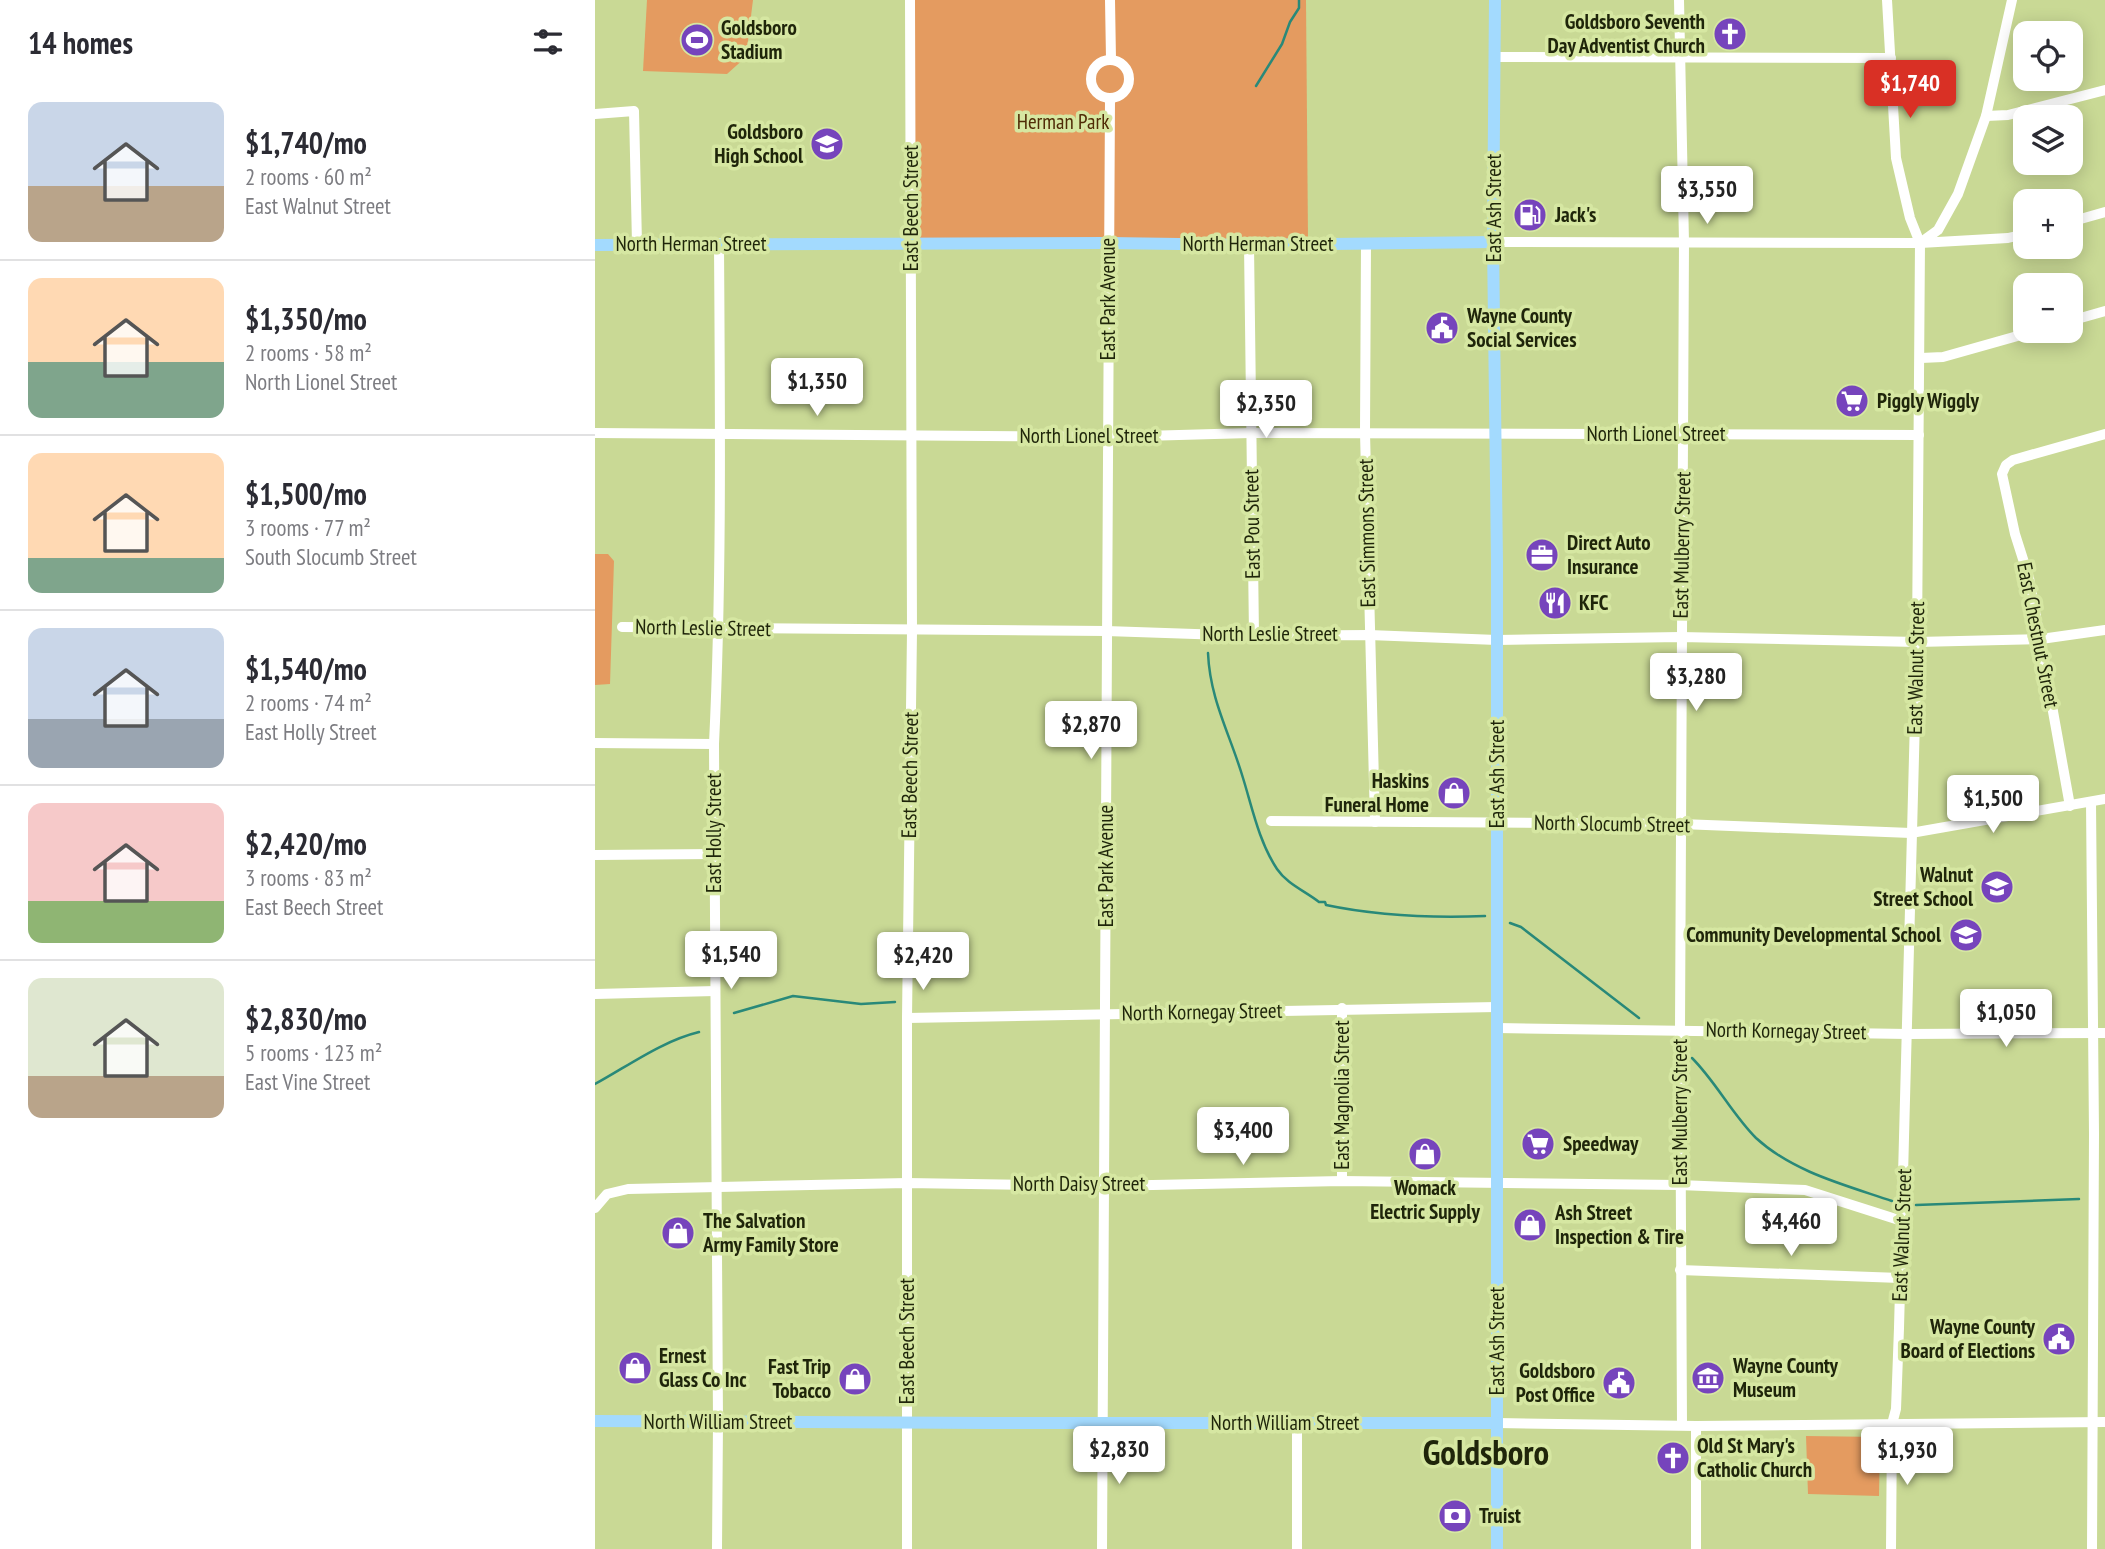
<!DOCTYPE html>
<html lang="en">
<head>
<meta charset="utf-8">
<style>
	:root { --surface:#fff; --page:#f2f2f3; --text:#2b2b33; --muted:#7c7c81; --line:#e1e1e2; --accent:#d93025 }
	body { margin:0; font-family:"PT Sans Narrow",sans-serif; background:var(--page); color:var(--text); height:100vh; display:flex; flex-direction:column; font-size:26px; white-space:nowrap }
	* { box-sizing:border-box; margin:0 }
	p { font-size:23px; color:var(--muted) }
	.icon { flex:none; width:38px; height:38px; fill:none; stroke:currentColor; stroke-width:2; stroke-linecap:round; stroke-linejoin:round }
	.map { position:relative; flex:1; overflow:hidden }
	.drawer { display:flex; flex-direction:column; background:var(--surface); width:595px }
	.drawer>* { flex:none }
	.tools { position:absolute; left:1418px; top:21px; display:grid; gap:14px }
	.tools a { display:grid; place-items:center; width:70px; height:70px; border-radius:14px; background:var(--surface); box-shadow:0 4px 18px #0003; font-size:35px }
	.price { position:absolute; translate:-50% -60px; padding:0 16px; border-radius:7px; background:#fff; color:#222; font-size:23px; line-height:46px; filter:drop-shadow(0 2px 4px #0008) }
	.price::after { content:''; position:absolute; left:50%; top:42px; width:21px; height:16px; margin-left:-10px; background:inherit; clip-path:polygon(0 0,100% 0,50% 100%) }
	.price.on { background:var(--accent); color:#fff }
	ul { padding:0; list-style:none }
	li { display:flex; align-items:center; gap:21px; height:175px; padding:0 28px }
	li+li { border-top:2px solid var(--line) }
	li span { display:grid; place-items:center; flex:none; width:196px; height:140px; border-radius:14px; color:#555 }
	li>.icon { margin-inline-start:auto }
	span .icon { width:84px; height:84px; fill:#fffc; stroke-width:1 }
	li b { font-size:30px }
	h2 { display:flex; justify-content:space-between; align-items:center; height:84px; padding:0 28px; font-size:30px }
	main { display:flex; flex:1; min-height:0 }
	.map>svg:first-child { display:block }
	.green { fill:#e49b60 }
	.lines { fill:none; stroke-linecap:round; stroke-linejoin:round }
	.stream { stroke:#298979; stroke-width:2.5 }
	.minor { stroke:#fff; stroke-width:10 }
	.major { stroke:#a3dafe; stroke-width:12 }
	.labels { text-anchor:middle; stroke-width:7; stroke-linejoin:round; paint-order:stroke }
	.poi-label { font-size:21px; font-weight:bold; fill:#1f250a; stroke:#d6e7a2; text-anchor:start }
	.park-label { font-size:21px; fill:#502b06; stroke:#d6e7a2 }
	.street-label { font-size:21px; fill:#1f250a; stroke:#d6e7a2 }
	.town-label { font-size:35px; font-weight:bold; fill:#1f250a; stroke:#d6e7a2 }
</style>
</head>
<body>
<main>
<section class="drawer">
<h2>14 homes<svg class="icon" aria-label="filters" viewBox="0 0 24 24"><path d="M4 7h16M4 17h16"/><circle cx="9" cy="7" r="2"/><circle cx="15" cy="17" r="2"/></svg></h2>
<ul>
<li><span style="background:linear-gradient(#c9d6e8 60%,#b9a48a 0)"><svg class="icon" aria-label="home" viewBox="0 0 24 24"><path d="M3 11l9-7 9 7M6 9v11h12V9"/></svg></span><div><b>$1,740/mo</b><p>2 rooms · 60 m²</p><p>East Walnut Street</p></div></li>
<li><span style="background:linear-gradient(#ffd9b3 60%,#7fa58c 0)"><svg class="icon" aria-label="home" viewBox="0 0 24 24"><path d="M3 11l9-7 9 7M6 9v11h12V9"/></svg></span><div><b>$1,350/mo</b><p>2 rooms · 58 m²</p><p>North Lionel Street</p></div></li>
<li><span style="background:linear-gradient(#ffd9b3 75%,#7fa58c 0)"><svg class="icon" aria-label="home" viewBox="0 0 24 24"><path d="M3 11l9-7 9 7M6 9v11h12V9"/></svg></span><div><b>$1,500/mo</b><p>3 rooms · 77 m²</p><p>South Slocumb Street</p></div></li>
<li><span style="background:linear-gradient(#c9d6e8 65%,#9aa5b1 0)"><svg class="icon" aria-label="home" viewBox="0 0 24 24"><path d="M3 11l9-7 9 7M6 9v11h12V9"/></svg></span><div><b>$1,540/mo</b><p>2 rooms · 74 m²</p><p>East Holly Street</p></div></li>
<li><span style="background:linear-gradient(#f6c9c9 70%,#8fb573 0)"><svg class="icon" aria-label="home" viewBox="0 0 24 24"><path d="M3 11l9-7 9 7M6 9v11h12V9"/></svg></span><div><b>$2,420/mo</b><p>3 rooms · 83 m²</p><p>East Beech Street</p></div></li>
<li><span style="background:linear-gradient(#dfe7d0 70%,#b9a48a 0)"><svg class="icon" aria-label="home" viewBox="0 0 24 24"><path d="M3 11l9-7 9 7M6 9v11h12V9"/></svg></span><div><b>$2,830/mo</b><p>5 rooms · 123 m²</p><p>East Vine Street</p></div></li>
</ul>
</section>
<div class="map">
<svg width="1510" height="1549" viewBox="0 0 1510 1549">
	<rect width="100%" height="100%" fill="#c9d995"/>
	<g class="green">
		<path d="M52 0H158L151 57 132 74 48 71Z"/>
		<path d="M315 0H711L713 239 316 245Z"/>
		<path d="M0 554H13L19 561 15 684 0 685Z"/>
		<path d="M1211 1436 1285 1437 1284 1496 1213 1494Z"/>
	</g>
	<g class="lines">
		<g class="stream">
			<path d="M661 86 687 44 695 22 704 8V0"/>
			<path d="M613 653C615 700 635 734 648 778 657 807 664 842 682 869 692 884 710 891 724 902H730L731 905C783 916 837 918 890 916"/>
			<path d="M915 923 926 927 1044 1018"/>
			<path d="M139 1013 198 996 266 1004 300 1002"/>
			<path d="M1097 1058C1121 1082 1137 1114 1161 1138 1198 1172 1250 1185 1297 1201"/>
			<path d="M0 1084C33 1066 67 1041 104 1032"/>
			<path d="M1321 1205 1484 1199"/>
		</g>
		<g class="minor">
			<path d="M515 0 516 59"/>
			<path d="M1084 0 1089 242 1085 1029 1087 1425"/>
			<path d="M1292 0 1301 158 1315 218 1325 243 1322 642 1304 1328 1301 1409 1297 1424 1296 1549"/>
			<path d="M900 57 1296 58"/>
			<circle cx="515" cy="79" r="19"/>
			<path d="M0 114 39 111 42 244"/>
			<path d="M1391 116 1413 115 1510 90"/>
			<path d="M1475 222 1510 212"/>
			<path d="M898 242 1325 243 1413 238 1430 234"/>
			<path d="M771 243 770 433 780 822"/>
			<path d="M1325 243 1343 230 1363 194 1391 116 1417 0"/>
			<path d="M654 245 659 636"/>
			<path d="M1475 321 1510 311"/>
			<path d="M1326 358 1348 357 1440 331"/>
			<path d="M0 433 513 437 655 433 1324 435"/>
			<path d="M27 627 511 631 659 636 774 635 902 640 1085 637 1322 642 1446 639 1510 630"/>
			<path d="M0 743 119 744"/>
			<path d="M1496 802 1499 1134 1497 1549"/>
			<path d="M1475 806 1434 578 1420 534 1407 474 1411 465 1418 460 1510 434"/>
			<path d="M676 821 1086 824 1316 833 1510 799"/>
			<path d="M0 855 120 854"/>
			<path d="M0 994 120 991"/>
			<path d="M747 1008V1181"/>
			<path d="M312 1018 902 1007"/>
			<path d="M902 1028 1313 1034 1510 1033"/>
			<path d="M0 1208 12 1194 33 1189 312 1183 510 1186 747 1181 1084 1185 1210 1190 1307 1221"/>
			<path d="M1085 1270 1305 1278"/>
			<path d="M902 1423 1101 1426 1510 1422"/>
			<path d="M122 1549 123 1422 119 744C127 577 125 410 124 243"/>
			<path d="M312 1549V1018L317 631 315 0"/>
			<path d="M507 1549 515 99"/>
			<path d="M702 1549V1423"/>
			<path d="M1101 1549V1426"/>
		</g>
		<g class="major">
			<path d="M900 0 898 242 902 561V1549"/>
			<path d="M0 245 514 243 654 245 898 242"/>
			<path d="M0 1421 394 1423H902"/>
		</g>
	</g>
	<defs>
		<symbol id="church-disc" viewBox="-11 -11 22 22"><circle r="9.5" fill="#7644bc" stroke="#d6e7a2"/><path d="M-1.2-6h2.4v3.5h3.3v2.4h-3.3V6h-2.4V-.1h-3.3v-2.4h3.3Z" fill="#fff"/></symbol>
		<symbol id="stadium-disc" viewBox="-11 -11 22 22"><circle r="9.5" fill="#7644bc" stroke="#d6e7a2"/><path d="M0-5a6.5 5 0 1 0 0 10a6.5 5 0 1 0 0-10ZM-3.5-1.8h7v3.6h-7Z" fill="#fff"/></symbol>
		<symbol id="school-disc" viewBox="-11 -11 22 22"><circle r="9.5" fill="#7644bc" stroke="#d6e7a2"/><path d="M0-5L7-2L0 1L-7-2ZM-4 1L0 2.5L4 1V4Q0 6-4 4Z" fill="#fff"/></symbol>
		<symbol id="fuel-disc" viewBox="-11 -11 22 22"><circle r="9.5" fill="#7644bc" stroke="#d6e7a2"/><path d="M-5.5-6h7V0h2V4h1.3V-2.5L3-4.5l.8-.8L6-3V5H2.5V1h-1V6h-7ZM-4.2-4.7v3.2H.2V-4.7Z" fill="#fff"/></symbol>
		<symbol id="civic-disc" viewBox="-11 -11 22 22"><circle r="9.5" fill="#7644bc" stroke="#d6e7a2"/><path d="M-.6-6.5H3V-4.5H.6V-3L4-1V1h2V6H-6V1h2V-1L-.6-3ZM-1.2 2.5V6h2.4V2.5Z" fill="#fff"/></symbol>
		<symbol id="supermarket-disc" viewBox="-11 -11 22 22"><circle r="9.5" fill="#7644bc" stroke="#d6e7a2"/><path d="M-6-5.5h2.5l.6 2H6L4.5 2H-2.5L-4.4-4H-6ZM-1.5 3.2a1.3 1.3 0 1 0 .1 0ZM3 3.2a1.3 1.3 0 1 0 .1 0Z" fill="#fff"/></symbol>
		<symbol id="office-disc" viewBox="-11 -11 22 22"><circle r="9.5" fill="#7644bc" stroke="#d6e7a2"/><path d="M-6-3h4V-5.5h4V-3h4V5H-6ZM-1-4.5V-3h2v-1.5ZM-6 0V1H6V0Z" fill="#fff"/></symbol>
		<symbol id="restaurant-disc" viewBox="-11 -11 22 22"><circle r="9.5" fill="#7644bc" stroke="#d6e7a2"/><path d="M-5-6h1v4h1v-4h1v4h1v-4h1v5L-1.5 .5V6h-2V.5L-5-1ZM5-6V6H3V1.5H1.5Q1.5-4 5-6Z" fill="#fff"/></symbol>
		<symbol id="shop-disc" viewBox="-11 -11 22 22"><circle r="9.5" fill="#7644bc" stroke="#d6e7a2"/><path d="M-5-2.5h2.3a2.7 3.5 0 0 1 5.4 0H5L5.5 6h-11ZM-1.5-2.5h3a1.5 2.3 0 0 0-3 0Z" fill="#fff"/></symbol>
		<symbol id="museum-disc" viewBox="-11 -11 22 22"><circle r="9.5" fill="#7644bc" stroke="#d6e7a2"/><path d="M0-6L6-3V-2H-6V-3ZM-5-1h2V3h-2ZM-1-1h2V3h-2ZM3-1h2V3H3ZM-6 4H6V6H-6Z" fill="#fff"/></symbol>
		<symbol id="bank-disc" viewBox="-11 -11 22 22"><circle r="9.5" fill="#7644bc" stroke="#d6e7a2"/><path d="M-6-4H6V4H-6ZM0-2.3a2.3 2.3 0 1 0 0 4.6a2.3 2.3 0 1 0 0-4.6Z" fill="#fff"/></symbol>
	</defs>
	<g fill-rule="evenodd">
		<use href="#church-disc" x="1116" y="15" width="38" height="38"/>
		<use href="#stadium-disc" x="83" y="21" width="38" height="38"/>
		<use href="#school-disc" x="213" y="125" width="38" height="38"/>
		<use href="#fuel-disc" x="916" y="196" width="38" height="38"/>
		<use href="#civic-disc" x="828" y="309" width="38" height="38"/>
		<use href="#supermarket-disc" x="1238" y="382" width="38" height="38"/>
		<use href="#office-disc" x="928" y="536" width="38" height="38"/>
		<use href="#restaurant-disc" x="941" y="584" width="38" height="38"/>
		<use href="#shop-disc" x="840" y="774" width="38" height="38"/>
		<use href="#school-disc" x="1383" y="868" width="38" height="38"/>
		<use href="#school-disc" x="1352" y="916" width="38" height="38"/>
		<use href="#supermarket-disc" x="924" y="1125" width="38" height="38"/>
		<use href="#shop-disc" x="811" y="1135" width="38" height="38"/>
		<use href="#shop-disc" x="916" y="1206" width="38" height="38"/>
		<use href="#shop-disc" x="64" y="1214" width="38" height="38"/>
		<use href="#civic-disc" x="1445" y="1320" width="38" height="38"/>
		<use href="#shop-disc" x="21" y="1349" width="38" height="38"/>
		<use href="#museum-disc" x="1094" y="1359" width="38" height="38"/>
		<use href="#shop-disc" x="241" y="1360" width="38" height="38"/>
		<use href="#civic-disc" x="1005" y="1364" width="38" height="38"/>
		<use href="#church-disc" x="1059" y="1439" width="38" height="38"/>
		<use href="#bank-disc" x="841" y="1497" width="38" height="38"/>
	</g>
	<g class="labels">
		<g class="poi-label">
			<text x="1110" y="29" text-anchor="end">Goldsboro Seventh<tspan x="1110" dy="24">Day Adventist Church</tspan></text>
			<text x="126" y="35">Goldsboro<tspan x="126" dy="24">Stadium</tspan></text>
			<text x="208" y="139" text-anchor="end">Goldsboro<tspan x="208" dy="24">High School</tspan></text>
			<text x="960" y="222">Jack's</text>
			<text x="872" y="323">Wayne County<tspan x="872" dy="24">Social Services</tspan></text>
			<text x="1282" y="408">Piggly Wiggly</text>
			<text x="972" y="550">Direct Auto<tspan x="972" dy="24">Insurance</tspan></text>
			<text x="984" y="610">KFC</text>
			<text x="834" y="788" text-anchor="end">Haskins<tspan x="834" dy="24">Funeral Home</tspan></text>
			<text x="1378" y="882" text-anchor="end">Walnut<tspan x="1378" dy="24">Street School</tspan></text>
			<text x="1346" y="942" text-anchor="end">Community Developmental School</text>
			<text x="968" y="1151">Speedway</text>
			<text x="830" y="1195" text-anchor="middle">Womack<tspan x="830" dy="24">Electric Supply</tspan></text>
			<text x="960" y="1220">Ash Street<tspan x="960" dy="24">Inspection &amp; Tire</tspan></text>
			<text x="108" y="1228">The Salvation<tspan x="108" dy="24">Army Family Store</tspan></text>
			<text x="1440" y="1334" text-anchor="end">Wayne County<tspan x="1440" dy="24">Board of Elections</tspan></text>
			<text x="64" y="1363">Ernest<tspan x="64" dy="24">Glass Co Inc</tspan></text>
			<text x="1138" y="1373">Wayne County<tspan x="1138" dy="24">Museum</tspan></text>
			<text x="236" y="1374" text-anchor="end">Fast Trip<tspan x="236" dy="24">Tobacco</tspan></text>
			<text x="1000" y="1378" text-anchor="end">Goldsboro<tspan x="1000" dy="24">Post Office</tspan></text>
			<text x="1102" y="1453">Old St Mary's<tspan x="1102" dy="24">Catholic Church</tspan></text>
			<text x="884" y="1523">Truist</text>
		</g>
		<g class="park-label">
			<text x="468" y="129">Herman Park</text>
		</g>
		<g class="street-label">
			<text transform="translate(316 208) rotate(-90)" y="7">East Beech Street</text>
			<text transform="translate(899 208) rotate(-90)" y="7">East Ash Street</text>
			<text x="96" y="251">North Herman Street</text>
			<text x="663" y="251">North Herman Street</text>
			<text transform="translate(513 299) rotate(-90)" y="7">East Park Avenue</text>
			<text x="1061" y="441">North Lionel Street</text>
			<text x="494" y="443">North Lionel Street</text>
			<text transform="translate(657 524) rotate(-91)" y="7">East Pou Street</text>
			<text transform="translate(772 533) rotate(-91)" y="7">East Simmons Street</text>
			<text transform="translate(1087 545) rotate(-89)" y="7">East Mulberry Street</text>
			<text transform="translate(108 628) rotate(1)" y="7">North Leslie Street</text>
			<text x="675" y="641">North Leslie Street</text>
			<text transform="translate(1443 635) rotate(79)" y="7">East Chestnut Street</text>
			<text transform="translate(1321 668) rotate(-89)" y="7">East Walnut Street</text>
			<text transform="translate(902 774) rotate(-90)" y="7">East Ash Street</text>
			<text transform="translate(315 775) rotate(-89)" y="7">East Beech Street</text>
			<text transform="translate(1017 824) rotate(1)" y="7">North Slocumb Street</text>
			<text transform="translate(119 833) rotate(-90)" y="7">East Holly Street</text>
			<text transform="translate(511 866) rotate(-90)" y="7">East Park Avenue</text>
			<text transform="translate(607 1012) rotate(-1)" y="7">North Kornegay Street</text>
			<text transform="translate(1191 1031) rotate(1)" y="7">North Kornegay Street</text>
			<text transform="translate(747 1095) rotate(-90)" y="7">East Magnolia Street</text>
			<text transform="translate(1085 1112) rotate(-90)" y="7">East Mulberry Street</text>
			<text x="484" y="1191">North Daisy Street</text>
			<text transform="translate(1307 1235) rotate(-88)" y="7">East Walnut Street</text>
			<text transform="translate(312 1341) rotate(-90)" y="7">East Beech Street</text>
			<text transform="translate(902 1341) rotate(-90)" y="7">East Ash Street</text>
			<text x="123" y="1429">North William Street</text>
			<text x="690" y="1430">North William Street</text>
		</g>
		<g class="town-label">
			<text x="891" y="1465">Goldsboro</text>
		</g>
	</g>
</svg>
<div class="tools">
<a><svg class="icon" aria-label="locate" viewBox="0 0 24 24"><circle cx="12" cy="12" r="6"/><path d="M12 2v4M12 18v4M2 12h4M18 12h4"/></svg></a>
<a><svg class="icon" aria-label="layers" viewBox="0 0 24 24"><path d="M12 4l9 5-9 5-9-5zM3 14l9 5 9-5"/></svg></a>
<a>+</a>
<a>−</a>
</div>
<b class="price on" style="left:1315px;top:120px">$1,740</b>
<b class="price" style="left:1112px;top:226px">$3,550</b>
<b class="price" style="left:222px;top:418px">$1,350</b>
<b class="price" style="left:671px;top:440px">$2,350</b>
<b class="price" style="left:1101px;top:713px">$3,280</b>
<b class="price" style="left:496px;top:761px">$2,870</b>
<b class="price" style="left:1398px;top:835px">$1,500</b>
<b class="price" style="left:136px;top:991px">$1,540</b>
<b class="price" style="left:328px;top:992px">$2,420</b>
<b class="price" style="left:1411px;top:1049px">$1,050</b>
<b class="price" style="left:648px;top:1167px">$3,400</b>
<b class="price" style="left:1196px;top:1258px">$4,460</b>
<b class="price" style="left:524px;top:1486px">$2,830</b>
<b class="price" style="left:1312px;top:1487px">$1,930</b>
</div>
</main>
</body>
</html>
